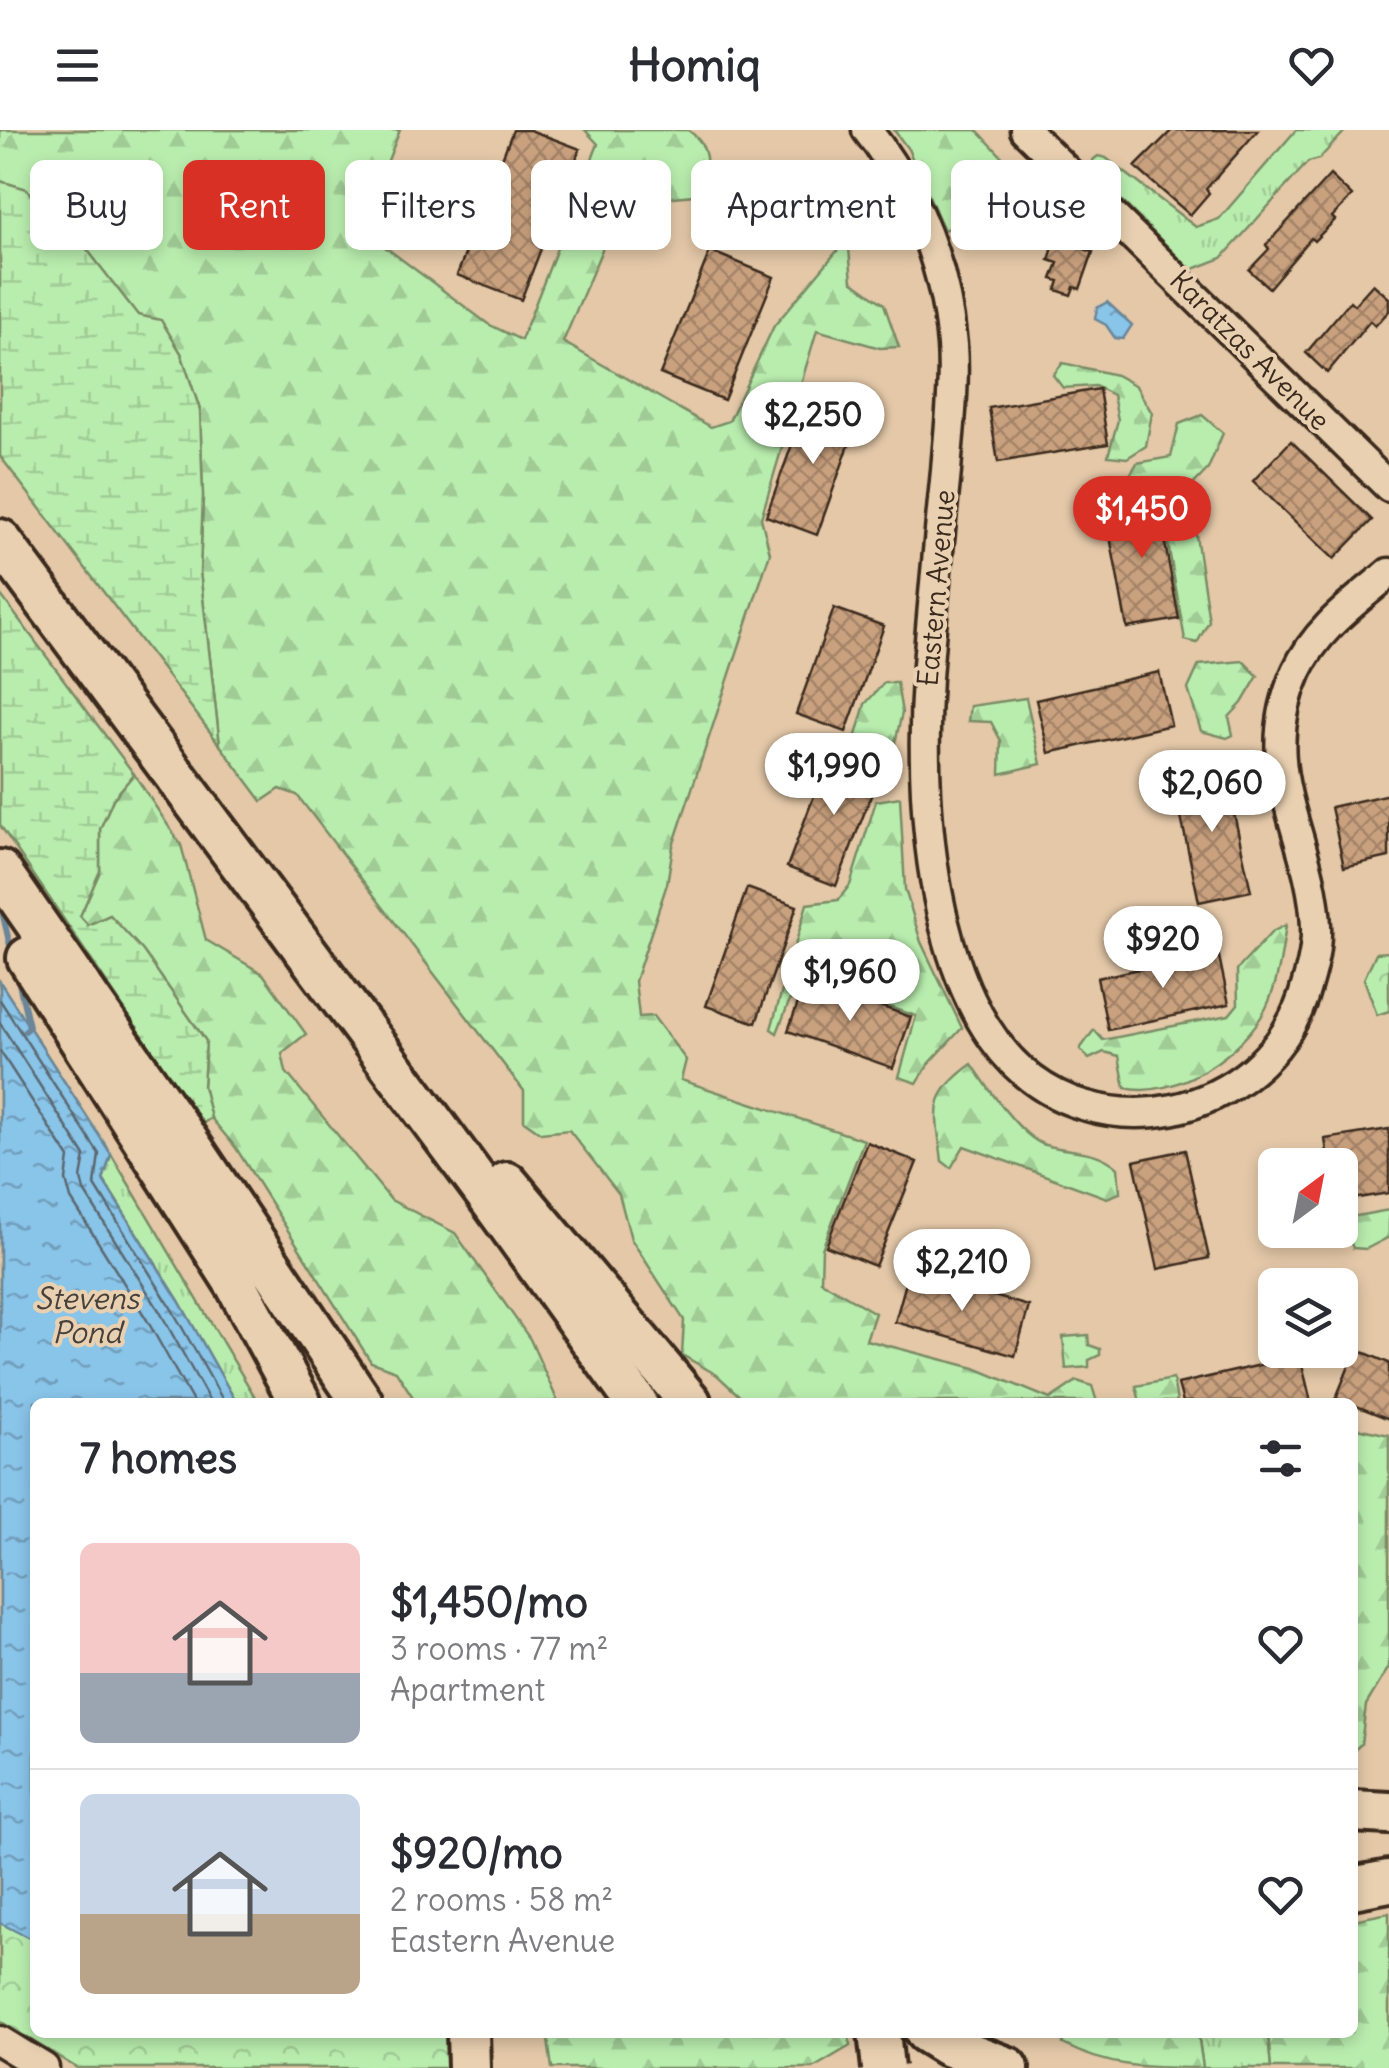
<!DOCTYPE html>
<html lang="en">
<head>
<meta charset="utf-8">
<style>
	:root { --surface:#fff; --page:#f2f2f3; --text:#2b2b33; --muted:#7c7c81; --line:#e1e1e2; --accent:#d93025 }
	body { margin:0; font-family:Delius,sans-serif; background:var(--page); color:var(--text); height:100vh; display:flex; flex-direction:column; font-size:38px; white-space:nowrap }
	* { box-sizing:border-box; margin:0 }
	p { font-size:32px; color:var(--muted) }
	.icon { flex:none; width:55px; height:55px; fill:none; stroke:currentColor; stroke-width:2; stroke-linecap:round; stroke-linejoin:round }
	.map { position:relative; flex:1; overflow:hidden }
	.drawer { position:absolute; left:30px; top:1268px; width:1328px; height:640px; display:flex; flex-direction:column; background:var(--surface); border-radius:15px; box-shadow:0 5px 15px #0003 }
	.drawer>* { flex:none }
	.guide { position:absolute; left:30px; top:30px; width:1330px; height:90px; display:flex; gap:20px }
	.needle { width:65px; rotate:32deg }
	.tools { position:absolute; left:1258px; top:1018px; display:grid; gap:20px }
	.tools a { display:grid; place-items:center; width:100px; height:100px; border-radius:15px; background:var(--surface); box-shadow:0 5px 15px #0003; font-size:50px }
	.price { position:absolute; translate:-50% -85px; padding:0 22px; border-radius:35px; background:#fff; color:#222; font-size:32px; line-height:65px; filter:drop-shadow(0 2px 5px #0008) }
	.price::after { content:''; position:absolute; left:50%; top:60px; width:30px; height:22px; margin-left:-15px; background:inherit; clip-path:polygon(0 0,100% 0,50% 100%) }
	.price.active { background:var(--accent); color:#fff }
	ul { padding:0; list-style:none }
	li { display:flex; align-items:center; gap:30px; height:250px; padding:0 50px }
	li+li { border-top:2px solid var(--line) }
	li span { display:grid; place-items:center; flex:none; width:280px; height:200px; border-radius:15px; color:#555 }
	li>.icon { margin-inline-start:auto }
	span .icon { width:120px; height:120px; fill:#fffc; stroke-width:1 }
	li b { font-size:42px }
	h2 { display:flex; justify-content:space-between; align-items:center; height:120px; padding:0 50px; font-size:42px }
	.pill { padding:0 35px; border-radius:15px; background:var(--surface); box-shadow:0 5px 15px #0003; font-size:35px; line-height:90px }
	.pill.active { background:var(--accent); color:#fff }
	header { display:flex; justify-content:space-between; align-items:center; height:130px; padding:0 50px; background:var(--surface); font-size:45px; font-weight:700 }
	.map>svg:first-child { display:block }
	.grass { fill:url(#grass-tufts); stroke:#7a8c66; stroke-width:2.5 }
	.forest { fill:url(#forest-firs); stroke:#7a8c66; stroke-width:2.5 }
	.wetland { fill:url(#wetland-marsh); stroke:#7a8c66; stroke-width:2.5 }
	.park { fill:url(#park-crowns); stroke:#7a8c66; stroke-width:2.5 }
	.water { fill:url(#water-ripples); stroke:#6a8698; stroke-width:2.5 }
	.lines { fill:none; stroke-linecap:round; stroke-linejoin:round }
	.shore { stroke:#5a686f; stroke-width:2.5 }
	.stream { stroke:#6a8698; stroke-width:6 }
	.building { fill:url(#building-cross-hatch); stroke:#3b2a1e; stroke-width:2.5 }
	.minor-casing { stroke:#3b2a1e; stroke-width:35 }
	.highway-casing { stroke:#3b2a1e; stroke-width:48 }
	.minor { stroke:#e9d0b1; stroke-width:28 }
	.highway { stroke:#e9d0b1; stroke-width:40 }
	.highway-bridge-casing { stroke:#3b2a1e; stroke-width:48; stroke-linecap:butt }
	.highway-bridge { stroke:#e9d0b1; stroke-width:40 }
	.labels { text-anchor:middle; stroke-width:8; stroke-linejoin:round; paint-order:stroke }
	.street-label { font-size:28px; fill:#3b2a1e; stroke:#e9d0b1 }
	.water-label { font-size:30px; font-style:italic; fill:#47413c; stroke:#e9d0b1 }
</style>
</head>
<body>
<header><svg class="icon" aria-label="menu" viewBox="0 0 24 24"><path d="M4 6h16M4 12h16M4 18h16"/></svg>Homiq<svg class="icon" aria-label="heart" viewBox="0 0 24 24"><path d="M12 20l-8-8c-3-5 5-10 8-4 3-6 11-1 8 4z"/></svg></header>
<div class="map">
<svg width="1389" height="1938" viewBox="0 0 1389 1938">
	<defs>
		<pattern id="grass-tufts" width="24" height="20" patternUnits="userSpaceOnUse" patternTransform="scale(2.5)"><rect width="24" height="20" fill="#b9edae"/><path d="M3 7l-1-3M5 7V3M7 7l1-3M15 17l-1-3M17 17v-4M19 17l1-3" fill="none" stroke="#a0cb95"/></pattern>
		<pattern id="forest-firs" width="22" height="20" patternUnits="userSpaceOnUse" patternTransform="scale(2.5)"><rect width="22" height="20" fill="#b9edae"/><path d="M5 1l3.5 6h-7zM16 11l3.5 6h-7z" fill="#a0cb95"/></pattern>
		<pattern id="wetland-marsh" width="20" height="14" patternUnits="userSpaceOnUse" patternTransform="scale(2.5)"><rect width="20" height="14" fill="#b9edae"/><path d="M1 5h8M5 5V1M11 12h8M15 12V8" fill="none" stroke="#a0cb95"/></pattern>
		<pattern id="park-crowns" width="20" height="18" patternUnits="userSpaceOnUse" patternTransform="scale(2.5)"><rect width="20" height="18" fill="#b9edae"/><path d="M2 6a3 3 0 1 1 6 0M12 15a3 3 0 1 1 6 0" fill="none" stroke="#a0cb95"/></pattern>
		<pattern id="water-ripples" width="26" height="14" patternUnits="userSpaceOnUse" patternTransform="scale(2.5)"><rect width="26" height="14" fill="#89c4e9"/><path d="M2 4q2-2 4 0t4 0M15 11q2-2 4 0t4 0" fill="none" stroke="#719fbc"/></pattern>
		<pattern id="building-cross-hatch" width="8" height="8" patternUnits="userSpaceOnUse" patternTransform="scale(2.5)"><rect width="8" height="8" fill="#c9a17e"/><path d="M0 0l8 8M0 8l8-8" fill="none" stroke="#a48367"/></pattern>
	</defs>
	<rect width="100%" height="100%" fill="#e4c8a8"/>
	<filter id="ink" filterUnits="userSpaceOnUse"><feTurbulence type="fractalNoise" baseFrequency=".01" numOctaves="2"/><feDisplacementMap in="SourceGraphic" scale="20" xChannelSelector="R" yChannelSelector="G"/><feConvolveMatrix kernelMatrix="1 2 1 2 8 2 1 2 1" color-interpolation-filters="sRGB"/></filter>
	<g filter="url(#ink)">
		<g class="grass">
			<path d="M1296 0H1346L1319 29 1308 32 1222 128 1191 140 1092 41 1093 30 1098 26 1106 28 1196 97 1219 89Z"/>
			<path d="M111 1024 258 1272H236L179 1171 103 1049Z"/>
			<path d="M1198 1903H1268L1271 1938H1203Z"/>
		</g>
		<g class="forest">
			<path d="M0 0H400L361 99 488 194 521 210 598 14 585 0H688C712 16 707 38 704 64L622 72 563 212 711 297 729 291 774 196 848 108 852 151 884 174 899 217 880 218 817 200 761 388 770 423 673 716 667 754 635 851 639 887 653 886 686 930 681 950 864 1010 822 1119 821 1151 875 1183 866 1210 975 1238 1050 1269 1077 1251 1092 1256 1097 1272H746L717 1245 682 1225 684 1190 631 1109 619 1064 569 1000 541 1003 524 991V961L297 665 280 659 262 671 220 615 200 442 203 366 200 280 181 223 161 191 138 186 79 109 38 75 27 59 0 51Z"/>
			<path d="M894 0H977L1006 31C990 73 984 79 944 100L908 19Z"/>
			<path d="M1041 67 1056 76 1064 103 1047 114 1031 100 1016 79 1022 71Z"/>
			<path d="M1063 233 1116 245 1136 256 1152 283 1146 316 1127 328 1108 326 1118 290 1113 265 1095 256 1063 258 1053 245Z"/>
			<path d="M1202 285 1223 303 1208 339 1189 359 1209 491 1197 513 1185 510 1159 363 1130 345 1137 333 1171 327 1179 294Z"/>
			<path d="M1243 531 1258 546 1242 573 1229 587 1233 605 1227 608 1201 601 1188 559 1199 535Z"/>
			<path d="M884 553H897L902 583 890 634 878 635 851 623 865 574Z"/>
			<path d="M1026 568 1041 634 1000 644 1001 611 991 592 968 591 970 576Z"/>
			<path d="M134 644 181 715 206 810 263 844 306 904 282 923 286 942 391 1070 455 1103 530 1209 558 1272H416L396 1241 371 1232 236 1018 211 988 203 956 206 911 143 821 110 785 88 795 80 786 100 741V699L113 669Z"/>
			<path d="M900 667 905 759 921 812 962 898 929 934 917 953 899 947 916 886 805 847 798 849 777 903 771 899 807 774 838 770 850 755 876 671Z"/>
			<path d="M1286 795C1282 822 1278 854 1266 878 1244 923 1175 970 1125 958L1119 926 1104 922 1089 929 1080 919 1094 900 1103 910 1229 885 1238 874 1237 840 1272 802Z"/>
			<path d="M972 934C986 955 1020 1007 1045 1015 1072 1023 1096 1018 1118 1038L1120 1063 1107 1068 964 1016 951 1038 942 1031C936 981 927 966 972 934Z"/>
			<path d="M1389 1080V1107L1366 1119 1353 1118 1340 1089Z"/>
			<path d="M1173 1249 1177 1272H1140L1136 1256Z"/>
			<path d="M1353 1297 1389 1305V1537L1366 1575 1361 1614 1353 1621Z"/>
			<path d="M1389 1783V1938H1271L1268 1903 1352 1902 1353 1790Z"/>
			<path d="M849 1902 850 1916 813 1938H552L547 1903Z"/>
			<path d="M1062 1903H1198L1203 1938C1149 1938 1108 1938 1063 1914Z"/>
		</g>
		<g class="wetland">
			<path d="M0 51 27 59 38 75 79 109 138 185 161 190 181 223 200 280 203 366 200 442 220 615 0 326Z"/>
			<path d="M0 464 134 644 113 669 100 699V741L80 786 88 795 110 785 143 821 206 911 203 956 211 988 202 994 0 695Z"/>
		</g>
		<g class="park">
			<path d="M1389 822V881L1377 885 1364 849 1376 823Z"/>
			<path d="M0 852 111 1024 103 1050 179 1171 236 1272H35V1902L452 1903 454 1938H77L0 1891Z"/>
			<path d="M1088 1205 1089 1215 1100 1219V1225L1089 1230V1237L1066 1239 1063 1207Z"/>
		</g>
		<g class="water">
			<path d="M1107 172 1132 195 1123 209 1115 208 1106 195 1095 189 1097 178Z"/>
			<path d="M0 852 111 1024 103 1050 179 1171 236 1272H35V1811L0 1793Z"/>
		</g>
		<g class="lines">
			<g class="shore">
				<path d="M0 870 99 1024 95 1055 170 1176 224 1272"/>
				<path d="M0 893 85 1026 81 1048 84 1061 160 1182 210 1272"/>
				<path d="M0 921 69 1028 66 1050 71 1069 147 1190 193 1272"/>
			</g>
			<g class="stream">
				<path d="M0 773 12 824"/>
				<path d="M16 841 29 896 25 901"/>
			</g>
		</g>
		<g class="building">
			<path d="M513 0H530L580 19 521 170 457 145Z"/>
			<path d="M1172 0H1258L1206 59 1209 63 1190 85 1135 37Z"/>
			<path d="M1330 45 1352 66 1332 87 1335 90 1314 111 1311 108 1269 158 1249 140 1269 119 1266 115Z"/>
			<path d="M1064 112 1093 122 1080 159 1074 157 1071 165 1056 160 1059 151 1052 149 1058 133 1049 130 1054 114 1062 117Z"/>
			<path d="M710 121 774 147 724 270 660 244Z"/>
			<path d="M1373 154 1389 168V181L1375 196 1370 191 1327 243 1306 223 1350 171 1354 175Z"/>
			<path d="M1099 259 1108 314 998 332 989 278Z"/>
			<path d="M809 268 859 287 817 405 766 386Z"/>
			<path d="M1291 311 1372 390 1334 429 1253 351Z"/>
			<path d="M1156 365 1179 489 1127 498 1104 374Z"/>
			<path d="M834 478 884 496 846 602 796 584Z"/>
			<path d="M1159 542 1171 595 1049 623 1036 570Z"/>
			<path d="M831 621 881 640 836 756 787 737Z"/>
			<path d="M1224 638 1251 761 1199 772 1173 649Z"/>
			<path d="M1389 664V727L1344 737 1331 677Z"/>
			<path d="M747 758 797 776 756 893 706 876Z"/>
			<path d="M1218 822 1229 874 1108 900 1097 848Z"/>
			<path d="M806 850 911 887 893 938 788 901Z"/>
			<path d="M1389 999V1063L1340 1071V1035H1329L1325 1009Z"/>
			<path d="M867 1012 917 1032 875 1136 826 1116Z"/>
			<path d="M1185 1020 1209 1128 1158 1139 1134 1031Z"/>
			<path d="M909 1142 1029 1176 1015 1226 895 1192Z"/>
			<path d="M1356 1219 1389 1233V1289L1336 1268Z"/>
			<path d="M1300 1226 1311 1272H1183L1178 1254Z"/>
		</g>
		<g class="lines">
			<defs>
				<g id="minor">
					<path d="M867 0C917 64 945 134 952 215 955 257 949 299 946 341 939 410 932 479 927 548 918 680 930 930 1083 975 1143 993 1205 980 1253 940 1276 921 1293 896 1303 867 1310 844 1317 821 1316 796 1312 704 1252 639 1297 541 1316 499 1355 472 1389 443"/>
					<path d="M1025 0 1389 357"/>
					<path d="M0 1911 44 1938"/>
				</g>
				<g id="highway">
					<path d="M0 410 493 1073 636 1272"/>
					<path d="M0 741 180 1000 362 1272"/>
					<path d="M28 828 236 1154 300 1272"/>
					<path d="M507 1053 690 1272"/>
					<path d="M1352 1681 1389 1683"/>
					<path d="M1352 1758 1389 1751"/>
					<path d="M468 1902 469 1938"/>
					<path d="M926 1902 947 1915 1008 1938"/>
				</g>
			</defs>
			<use href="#minor" class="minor-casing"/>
			<use href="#highway" class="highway-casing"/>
			<use href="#minor" class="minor"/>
			<use href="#highway" class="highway"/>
			<defs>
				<path id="highway-bridge" d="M879 1902 883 1938"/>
			</defs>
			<use href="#highway-bridge" class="highway-bridge-casing"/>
			<use href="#highway-bridge" class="highway-bridge"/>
		</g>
	</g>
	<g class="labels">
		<g class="street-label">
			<text transform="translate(1250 220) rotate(45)" y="10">Karatzas Avenue</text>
			<text transform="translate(936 458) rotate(-85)" y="10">Eastern Avenue</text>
		</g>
		<g class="water-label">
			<text x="87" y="1179">Stevens<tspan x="87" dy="34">Pond</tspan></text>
		</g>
	</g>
</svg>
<div class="tools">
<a><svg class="needle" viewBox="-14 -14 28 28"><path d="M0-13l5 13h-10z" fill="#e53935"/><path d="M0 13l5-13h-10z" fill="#7c7c81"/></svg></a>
<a><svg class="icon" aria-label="layers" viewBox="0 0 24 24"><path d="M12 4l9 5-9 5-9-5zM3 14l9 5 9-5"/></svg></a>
</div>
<b class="price" style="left:813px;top:337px">$2,250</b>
<b class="price active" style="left:1142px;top:431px">$1,450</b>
<b class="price" style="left:834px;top:688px">$1,990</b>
<b class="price" style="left:1212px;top:705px">$2,060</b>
<b class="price" style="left:1163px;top:861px">$920</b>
<b class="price" style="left:850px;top:894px">$1,960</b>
<b class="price" style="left:962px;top:1184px">$2,210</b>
<div class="guide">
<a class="pill">Buy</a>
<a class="pill active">Rent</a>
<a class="pill">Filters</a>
<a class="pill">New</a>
<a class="pill">Apartment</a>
<a class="pill">House</a>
</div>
<section class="drawer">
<h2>7 homes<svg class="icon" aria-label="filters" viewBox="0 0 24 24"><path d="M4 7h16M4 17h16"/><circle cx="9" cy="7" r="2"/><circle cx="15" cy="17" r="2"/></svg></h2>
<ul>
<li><span style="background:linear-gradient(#f6c9c9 65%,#9aa5b1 0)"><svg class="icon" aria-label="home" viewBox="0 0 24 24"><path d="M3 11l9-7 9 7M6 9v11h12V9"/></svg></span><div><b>$1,450/mo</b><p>3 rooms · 77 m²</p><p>Apartment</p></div><svg class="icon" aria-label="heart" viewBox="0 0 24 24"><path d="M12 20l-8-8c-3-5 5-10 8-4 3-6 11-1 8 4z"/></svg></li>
<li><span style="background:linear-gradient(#c9d6e8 60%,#b9a48a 0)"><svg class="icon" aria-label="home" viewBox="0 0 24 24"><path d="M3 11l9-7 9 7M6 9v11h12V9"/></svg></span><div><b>$920/mo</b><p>2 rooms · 58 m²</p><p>Eastern Avenue</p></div><svg class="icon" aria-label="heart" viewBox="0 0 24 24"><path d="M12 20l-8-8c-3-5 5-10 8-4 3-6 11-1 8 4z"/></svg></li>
</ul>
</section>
</div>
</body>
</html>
